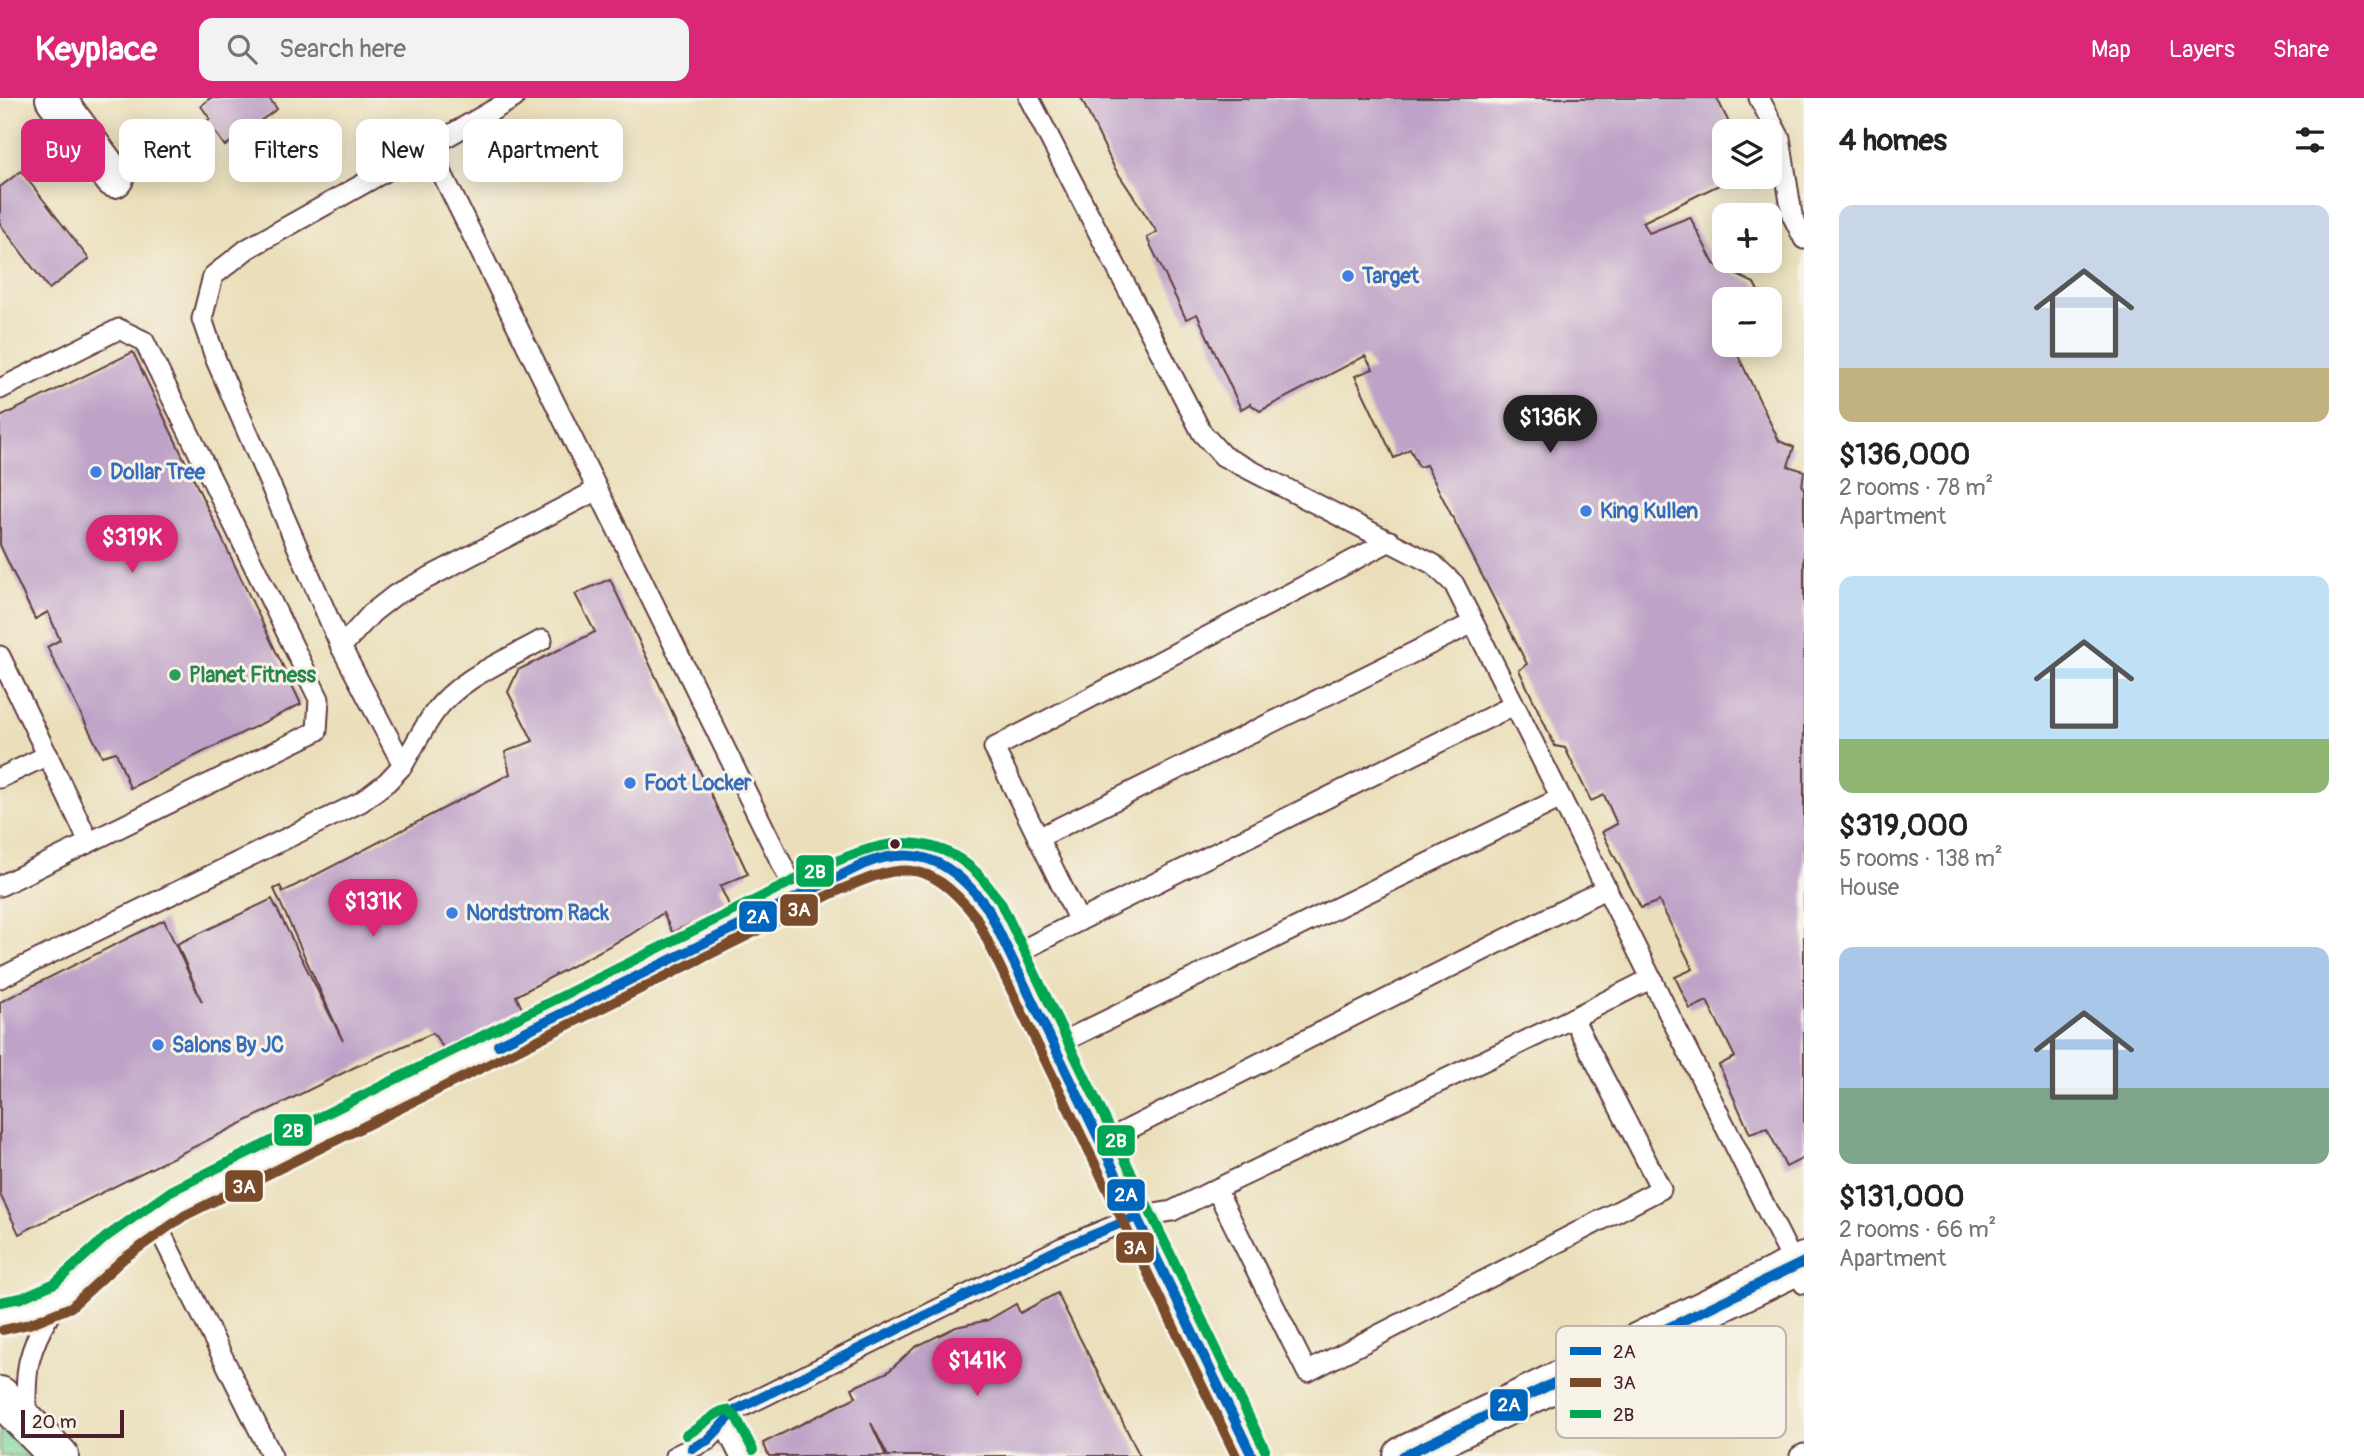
<!DOCTYPE html>
<html lang="en">
<head>
<meta charset="utf-8">
<style>
	:root { --surface:#fff; --page:#f2f2f2; --text:#222; --muted:#767676; --accent:#db2777 }
	body { margin:0; font-family:Pangolin,sans-serif; background:var(--page); color:var(--text); height:100vh; display:flex; flex-direction:column; font-size:26px; white-space:nowrap }
	* { box-sizing:border-box; margin:0 }
	p { font-size:23px; color:var(--muted) }
	.icon { flex:none; width:38px; height:38px; fill:none; stroke:currentColor; stroke-width:2; stroke-linecap:round; stroke-linejoin:round }
	.map { position:relative; flex:1; overflow:hidden }
	.side { display:flex; flex-direction:column; background:var(--surface); width:560px }
	.side>* { flex:none }
	.top-card { position:absolute; left:21px; top:21px; width:665px; height:63px; display:flex; gap:14px }
	.fabs { position:absolute; left:1712px; top:21px; display:grid; gap:14px }
	.fabs a { display:grid; place-items:center; width:70px; height:70px; border-radius:14px; background:var(--surface); box-shadow:0 4px 18px #0003; font-size:35px }
	.scale { position:absolute; left:21px; bottom:18px; width:103px; box-sizing:border-box; padding-left:7px; border:4px solid #4a1f2b; border-top:0; font-size:19px; line-height:24px; white-space:nowrap; color:#4a1f2b; -webkit-text-stroke:5px #f7f3e8; paint-order:stroke }
	.price { position:absolute; translate:-50% -60px; padding:0 16px; border-radius:24px; background:var(--accent); color:#fff; font-size:23px; line-height:46px; filter:drop-shadow(0 2px 4px #0008) }
	.price::after { content:''; position:absolute; left:50%; top:42px; width:21px; height:16px; margin-left:-10px; background:inherit; clip-path:polygon(0 0,100% 0,50% 100%) }
	.price.on { background:#222; color:#fff }
	ul { padding:0; list-style:none }
	li { display:grid; align-content:center; gap:14px; height:371px; padding:0 35px }
	li span { display:grid; place-items:center; height:217px; border-radius:14px; color:#555 }
	li>.icon { margin-inline-start:auto }
	span .icon { width:126px; height:126px; fill:#fffc; stroke-width:1 }
	li b { font-size:30px }
	h2 { display:flex; justify-content:space-between; align-items:center; height:84px; padding:0 35px; font-size:30px }
	.tag { padding:0 24px; border-radius:14px; background:var(--surface); box-shadow:0 4px 18px #0003; font-size:24px; line-height:63px }
	.tag.on { background:var(--accent); color:#fff }
	header { display:flex; align-items:center; gap:42px; box-sizing:border-box; height:98px; padding:0 35px; background:var(--accent); color:#fff }
	header strong { font-size:33px }
	nav { display:flex; gap:38px; margin-inline-start:auto; font-size:24px }
	.search { width:490px; height:63px; background:var(--page); display:flex; align-items:center; gap:18px; box-sizing:border-box; padding:0 24px; border-radius:14px; color:var(--muted); font-size:26px }
	main { display:flex; flex:1; min-height:0 }
	.map>svg:first-child { display:block }
	.green { fill:#7fd599; stroke:#647a62; stroke-width:2 }
	.building { fill:#bea2c7 }
	.lines { fill:none; stroke-linecap:round; stroke-linejoin:round }
	.service-casing { stroke:#623c40; stroke-width:23 }
	.minor-casing { stroke:#623c40; stroke-width:42 }
	.tertiary-casing { stroke:#623c40; stroke-width:42 }
	.secondary-casing { stroke:#623c40; stroke-width:42 }
	.service { stroke:#fff; stroke-width:19 }
	.minor { stroke:#fff; stroke-width:38 }
	.tertiary { stroke:#fff; stroke-width:38 }
	.secondary { stroke:#fff; stroke-width:38 }
	.bus-1-casing { stroke:#f7f3e8; stroke-width:16 }
	.bus-2-casing { stroke:#f7f3e8; stroke-width:16 }
	.bus-3-casing { stroke:#f7f3e8; stroke-width:16 }
	.bus-1 { stroke:#0065bd; stroke-width:10 }
	.bus-2 { stroke:#7a4b2a; stroke-width:10 }
	.bus-3 { stroke:#00a651; stroke-width:10 }
	.shop-dot { fill:#3f7fe0; stroke:#f7f3e8; stroke-width:2.5 }
	.leisure-dot { fill:#2e9e5b; stroke:#f7f3e8; stroke-width:2.5 }
	.bus-dot { fill:#4a1f2b; stroke:#f7f3e8; stroke-width:2.5 }
	.labels { text-anchor:middle; stroke-width:6; stroke-linejoin:round; paint-order:stroke }
	.shop-label { font-size:21px; font-weight:bold; fill:#366cbe; stroke:#f7f3e8; text-anchor:start }
	.leisure-label { font-size:21px; font-weight:bold; fill:#27864d; stroke:#f7f3e8; text-anchor:start }
	.key { fill:#f7f3e8; stroke:#c3b3af; stroke-width:2 }
	.key-label { font-size:19px; fill:#4a1f2b }
	.line-badge { stroke:#f7f3e8; stroke-width:2.5 }
	.badge-label { font-size:19px; text-anchor:middle; font-weight:bold; fill:#fff }
</style>
</head>
<body>
<header>
<strong>Keyplace</strong>
<div class="search"><svg class="icon" aria-label="search" viewBox="0 0 24 24"><circle cx="10" cy="10" r="6"/><path d="M15 15l6 6"/></svg>Search here</div>
<nav><a>Map</a><a>Layers</a><a>Share</a></nav>
</header>
<main>
<div class="map">
<svg width="1804" height="1358" viewBox="0 0 1804 1358">
	<rect width="100%" height="100%" fill="#f7f3e8"/>
	<filter id="ink" filterUnits="userSpaceOnUse"><feTurbulence type="fractalNoise" baseFrequency=".0143" numOctaves="2"/><feDisplacementMap in="SourceGraphic" scale="14" xChannelSelector="R" yChannelSelector="G"/><feConvolveMatrix kernelMatrix="1 2 1 2 8 2 1 2 1" color-interpolation-filters="sRGB"/></filter>
	<filter id="wash" filterUnits="userSpaceOnUse"><feTurbulence type="fractalNoise" baseFrequency=".00686" numOctaves="4" result="noise"/><feDisplacementMap in="SourceGraphic" scale="28" xChannelSelector="R" yChannelSelector="G"/><feGaussianBlur stdDeviation="1.57" result="paint"/><feColorMatrix in="noise" values="0 0 0 0 0 0 0 0 0 0 0 0 0 0 0 0 0 1.4 0 .05"/><feComposite in="paint" operator="in"/></filter>
	<g filter="url(#wash)">
		<rect width="100%" height="100%" fill="#eadfba"/>
		<path class="green" d="M0 1320 38 1358H0Z"/>
		<g id="blocks">
			<g class="building">
				<path d="M210 0H269L277 11 225 48 207 23 210 21 201 8Z"/>
				<path d="M1081 0H1717L1733 33H1724V79H1735L1643 124 1649 135 1690 119 1714 166 1754 185 1762 201H1724V247H1733L1779 343 1794 349 1788 368 1804 373 1802 389 1804 390V1060L1786 1069 1767 1030 1750 1036 1719 967 1735 959 1707 903 1690 911 1675 879 1693 871 1659 803 1641 810 1602 734 1617 726 1604 697 1591 703 1565 650 1555 648 1519 572 1527 566 1426 367 1419 369 1410 351 1394 360 1355 278 1373 271 1365 258 1260 313 1250 306 1241 311 1197 216 1186 221 1147 140 1157 134 1114 69Z"/>
				<path d="M21 73 89 161 49 191 0 126V89Z"/>
				<path d="M133 254 301 606 130 690 116 654 102 658 47 549 60 542 48 514 35 521 0 447V319Z"/>
				<path d="M610 481 748 776 720 788 730 809 672 834 663 815 630 837 516 898 525 917 447 955 433 935 355 969 19 1136 0 1096V904L164 822 202 904 177 846 272 801 343 943 274 791 280 788 283 794 510 676 505 654 533 643 508 594 518 572 595 534 575 496Z"/>
				<path d="M1057 1195 1140 1358H888L871 1325 886 1358H769L763 1345 856 1299 852 1290 888 1274 915 1249 956 1229 988 1222 1016 1206 1020 1215Z"/>
			</g>
		</g>
	</g>
	<g filter="url(#ink)">
		<use href="#blocks" fill-opacity="0" stroke="#623c40" stroke-width="2"/>
		<g class="lines">
			<defs>
				<g id="service">
					<path d="M514 0 429 49 797 797"/>
					<path d="M1029 0 1202 335 1223 358 1433 466 1454 486 1804 1186"/>
					<path d="M1759 0 1780 40 1792 117 1804 141"/>
					<path d="M0 291 119 231 144 243 319 601 317 633 0 788"/>
					<path d="M1390 443 994 650 1079 823 1514 607"/>
					<path d="M542 542C505 563 459 580 434 615 422 632 413 650 403 667L341 549 372 515 395 497 597 392"/>
					<path d="M341 549 216 262 202 221 213 178 247 151 429 49"/>
					<path d="M0 558 89 744"/>
					<path d="M0 680 48 657"/>
					<path d="M1038 740 1473 525"/>
					<path d="M1011 858 1079 823"/>
					<path d="M0 880 361 704 387 684 403 667"/>
					<path d="M1573 920 1652 880"/>
					<path d="M1054 948 1561 700"/>
					<path d="M1101 1045 1607 790"/>
					<path d="M154 1121 272 1358"/>
					<path d="M0 1218 25 1213 63 1197"/>
					<path d="M26 1323C26 1303 25 1283 29 1264 47 1190 119 1145 177 1106L797 797C874 761 929 725 988 811L1252 1358"/>
					<path d="M724 1326 740 1358"/>
					<path d="M675 1358 708 1342 736 1312 1061 1150 1136 1119 1172 1113 1216 1091 1307 1274 1661 1091 1573 920 1216 1091"/>
					<path d="M1800 1358 1804 1356"/>
				</g>
				<path id="minor" d="M55 0 114 80"/>
				<path id="tertiary" d="M1403 1358 1804 1164"/>
				<path id="secondary" d="M0 1298 59 1358"/>
			</defs>
			<use href="#service" class="service-casing"/>
			<use href="#minor" class="minor-casing"/>
			<use href="#tertiary" class="tertiary-casing"/>
			<use href="#secondary" class="secondary-casing"/>
			<use href="#service" class="service"/>
			<use href="#minor" class="minor"/>
			<use href="#tertiary" class="tertiary"/>
			<use href="#secondary" class="secondary"/>
			<defs>
				<g id="bus-1">
					<path d="M498 947 864 766C919 744 955 766 988 811L1252 1358"/>
					<path d="M692 1350 708 1342 736 1312 1061 1150 1136 1119"/>
					<path d="M1403 1358 1804 1164"/>
				</g>
				<path id="bus-2" d="M3 1232 29 1226 71 1209 123 1161 184 1118 831 796C899 766 925 756 976 819L1236 1358"/>
				<g id="bus-3">
					<path d="M0 1204 21 1200 55 1185 106 1139 171 1093 791 784C852 756 917 718 976 774 985 783 992 794 1000 803L1265 1352"/>
					<path d="M686 1337C700 1331 714 1313 727 1312L736 1319 753 1352"/>
				</g>
			</defs>
			<use href="#bus-1" class="bus-1-casing"/>
			<use href="#bus-2" class="bus-2-casing"/>
			<use href="#bus-3" class="bus-3-casing"/>
			<use href="#bus-1" class="bus-1"/>
			<use href="#bus-2" class="bus-2"/>
			<use href="#bus-3" class="bus-3"/>
		</g>
	</g>
	<g class="shop-dot">
		<circle cx="1348" cy="178" r="7"/>
		<circle cx="96" cy="374" r="7"/>
		<circle cx="1586" cy="413" r="7"/>
		<circle cx="630" cy="685" r="7"/>
		<circle cx="452" cy="815" r="7"/>
		<circle cx="158" cy="947" r="7"/>
	</g>
	<circle class="leisure-dot" cx="175" cy="577" r="7"/>
	<circle class="bus-dot" cx="895" cy="746" r="6"/>
	<g class="labels">
		<g class="shop-label">
			<text x="1362" y="185">Target</text>
			<text x="110" y="381">Dollar Tree</text>
			<text x="1600" y="420">King Kullen</text>
			<text x="644" y="692">Foot Locker</text>
			<text x="466" y="822">Nordstrom Rack</text>
			<text x="172" y="954">Salons By JC</text>
		</g>
		<g class="leisure-label">
			<text x="189" y="584">Planet Fitness</text>
		</g>
	</g>
	<rect x="1556" y="1228" width="230" height="112" rx="10" class="key"/>
	<rect x="1570" y="1249" width="31" height="8" fill="#0065bd"/>
	<rect x="1570" y="1280" width="31" height="9" fill="#7a4b2a"/>
	<rect x="1570" y="1312" width="31" height="8" fill="#00a651"/>
	<g class="key-label">
		<text x="1613" y="1260">2A</text>
		<text x="1613" y="1291">3A</text>
		<text x="1613" y="1323">2B</text>
	</g>
	<g class="line-badge">
		<rect x="795" y="756" width="40" height="34" rx="7" fill="#00a651"/>
		<rect x="779" y="795" width="40" height="34" rx="7" fill="#7a4b2a"/>
		<rect x="738" y="802" width="40" height="33" rx="7" fill="#0065bd"/>
		<rect x="273" y="1015" width="40" height="34" rx="7" fill="#00a651"/>
		<rect x="1096" y="1026" width="40" height="33" rx="7" fill="#00a651"/>
		<rect x="224" y="1071" width="40" height="34" rx="7" fill="#7a4b2a"/>
		<rect x="1106" y="1080" width="40" height="34" rx="7" fill="#0065bd"/>
		<rect x="1115" y="1133" width="40" height="33" rx="7" fill="#7a4b2a"/>
		<rect x="1489" y="1290" width="40" height="34" rx="7" fill="#0065bd"/>
	</g>
	<g class="badge-label">
		<text x="815" y="780">2B</text>
		<text x="799" y="818">3A</text>
		<text x="758" y="825">2A</text>
		<text x="293" y="1039">2B</text>
		<text x="1116" y="1049">2B</text>
		<text x="244" y="1095">3A</text>
		<text x="1126" y="1103">2A</text>
		<text x="1135" y="1156">3A</text>
		<text x="1509" y="1313">2A</text>
	</g>
</svg>
<div class="fabs">
<a><svg class="icon" aria-label="layers" viewBox="0 0 24 24"><path d="M12 4l9 5-9 5-9-5zM3 14l9 5 9-5"/></svg></a>
<a>+</a>
<a>−</a>
</div>
<div class="scale">20 m</div>
<b class="price on" style="left:1550px;top:357px">$136K</b>
<b class="price" style="left:132px;top:477px">$319K</b>
<b class="price" style="left:373px;top:841px">$131K</b>
<b class="price" style="left:977px;top:1300px">$141K</b>
<div class="top-card">
<a class="tag on">Buy</a>
<a class="tag">Rent</a>
<a class="tag">Filters</a>
<a class="tag">New</a>
<a class="tag">Apartment</a>
</div>
</div>
<section class="side">
<h2>4 homes<svg class="icon" aria-label="filters" viewBox="0 0 24 24"><path d="M4 7h16M4 17h16"/><circle cx="9" cy="7" r="2"/><circle cx="15" cy="17" r="2"/></svg></h2>
<ul>
<li><span style="background:linear-gradient(#c9d6e8 75%,#c2b280 0)"><svg class="icon" aria-label="home" viewBox="0 0 24 24"><path d="M3 11l9-7 9 7M6 9v11h12V9"/></svg></span><div><b>$136,000</b><p>2 rooms · 78 m²</p><p>Apartment</p></div></li>
<li><span style="background:linear-gradient(#bfe0f5 75%,#8fb573 0)"><svg class="icon" aria-label="home" viewBox="0 0 24 24"><path d="M3 11l9-7 9 7M6 9v11h12V9"/></svg></span><div><b>$319,000</b><p>5 rooms · 138 m²</p><p>House</p></div></li>
<li><span style="background:linear-gradient(#a9c7e8 65%,#7fa58c 0)"><svg class="icon" aria-label="home" viewBox="0 0 24 24"><path d="M3 11l9-7 9 7M6 9v11h12V9"/></svg></span><div><b>$131,000</b><p>2 rooms · 66 m²</p><p>Apartment</p></div></li>
</ul>
</section>
</main>
</body>
</html>
